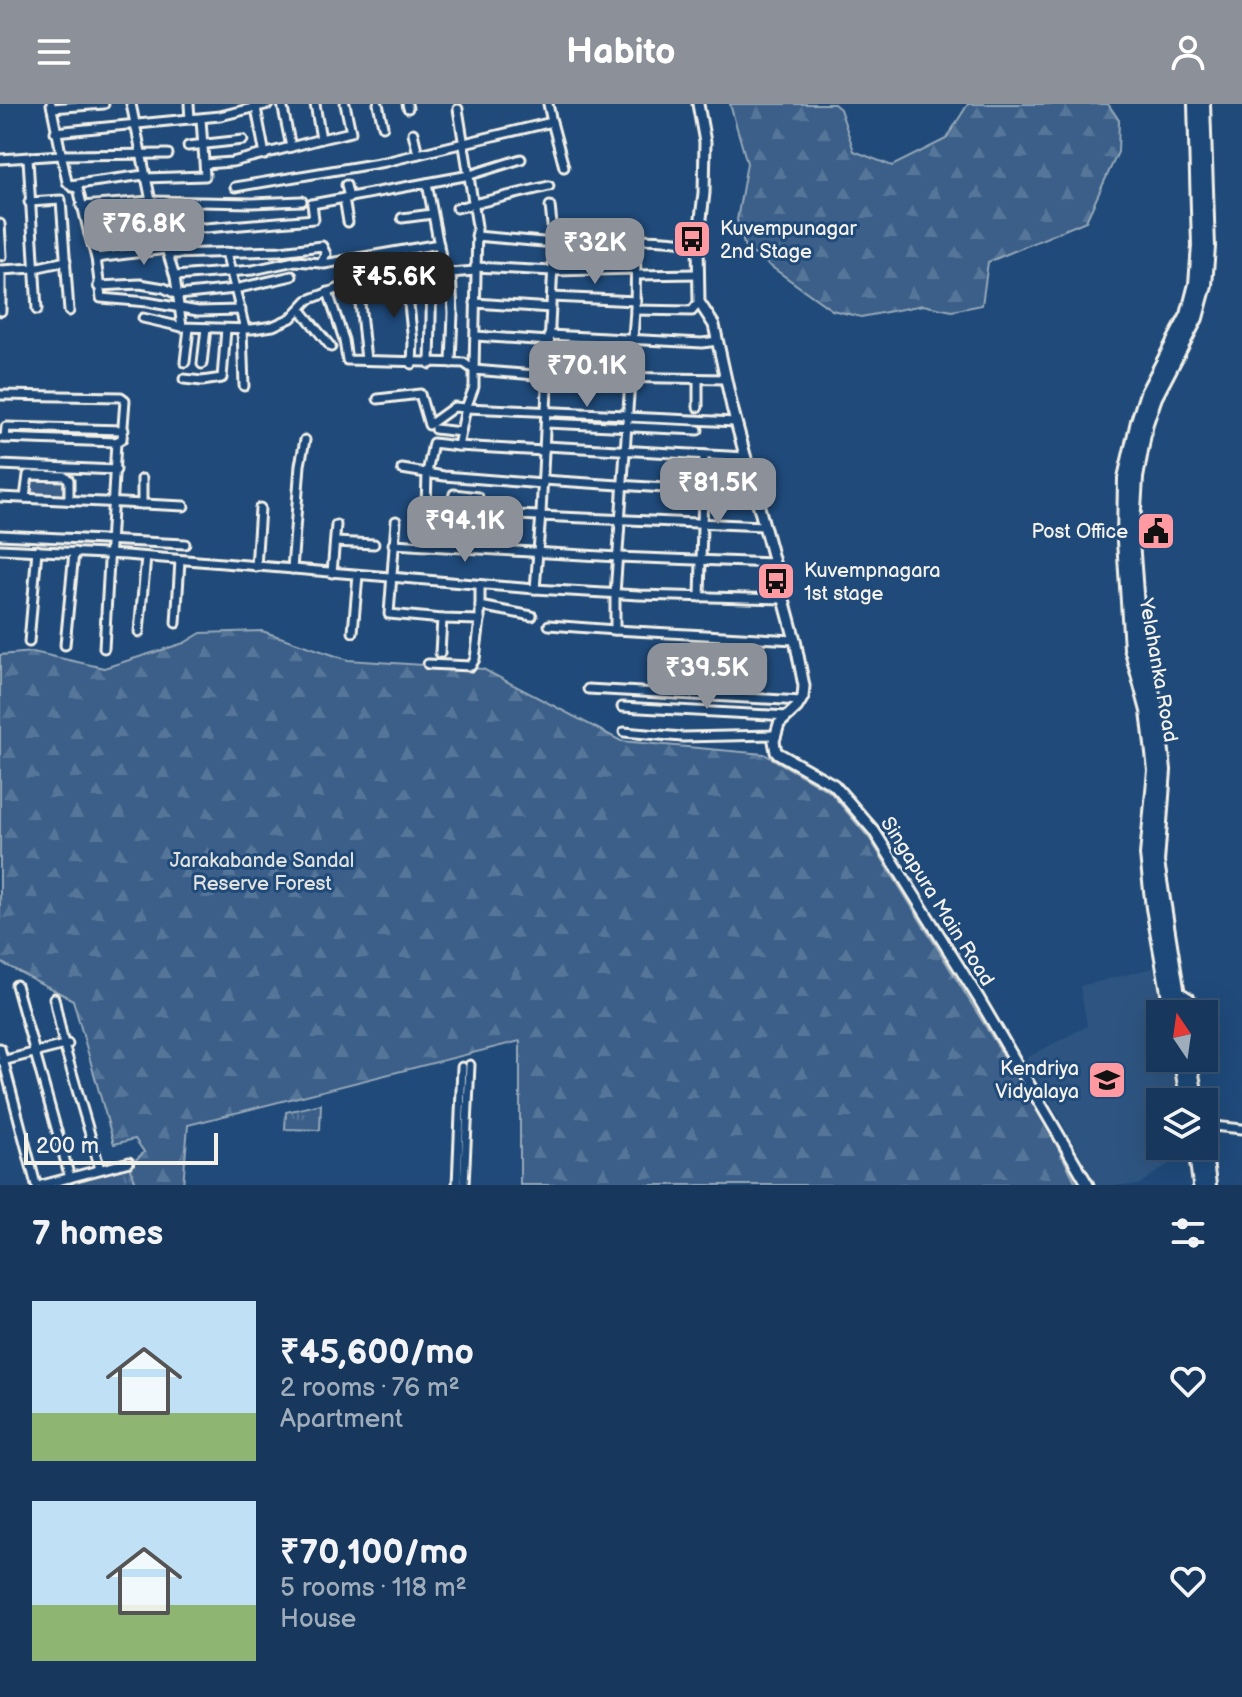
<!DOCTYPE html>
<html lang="en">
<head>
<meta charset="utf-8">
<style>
	:root { --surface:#17385c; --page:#244365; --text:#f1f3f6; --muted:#9eacbb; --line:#365272; --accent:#8c9099 }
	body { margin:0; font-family:"Balsamiq Sans",sans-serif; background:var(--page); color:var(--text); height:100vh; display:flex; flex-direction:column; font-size:30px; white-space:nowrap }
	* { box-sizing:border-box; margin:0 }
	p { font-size:26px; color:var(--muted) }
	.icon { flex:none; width:44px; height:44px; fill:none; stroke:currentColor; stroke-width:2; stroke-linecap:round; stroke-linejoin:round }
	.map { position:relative; height:1081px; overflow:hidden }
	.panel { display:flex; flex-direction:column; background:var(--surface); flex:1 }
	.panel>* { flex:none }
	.needle { width:52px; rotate:347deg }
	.controls { position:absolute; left:1146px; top:896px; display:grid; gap:16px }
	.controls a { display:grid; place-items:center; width:72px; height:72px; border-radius:0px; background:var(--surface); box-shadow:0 8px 32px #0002,0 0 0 2px var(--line); font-size:40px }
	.scale { position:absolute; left:24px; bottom:20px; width:194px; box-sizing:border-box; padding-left:8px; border:4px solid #f4f1e8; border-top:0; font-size:22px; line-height:28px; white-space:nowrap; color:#f4f1e8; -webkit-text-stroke:6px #1f4a7a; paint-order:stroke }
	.price { position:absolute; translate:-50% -68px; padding:0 18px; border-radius:16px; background:var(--accent); color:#fff; font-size:26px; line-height:52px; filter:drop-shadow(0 2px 4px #0008) }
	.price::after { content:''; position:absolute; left:50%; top:48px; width:24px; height:18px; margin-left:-12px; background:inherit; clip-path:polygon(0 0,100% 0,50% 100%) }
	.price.current { background:#222; color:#fff }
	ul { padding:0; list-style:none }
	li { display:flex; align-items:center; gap:24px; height:200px; padding:0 32px }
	li span { display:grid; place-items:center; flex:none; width:224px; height:160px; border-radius:0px; color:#555 }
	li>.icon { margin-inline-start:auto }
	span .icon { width:96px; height:96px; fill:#fffc; stroke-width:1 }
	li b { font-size:34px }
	h2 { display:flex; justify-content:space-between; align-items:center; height:96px; padding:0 32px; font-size:34px }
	header { display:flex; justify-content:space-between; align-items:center; height:104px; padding:0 32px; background:var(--accent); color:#fff; font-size:36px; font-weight:700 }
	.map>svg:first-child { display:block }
	.built { fill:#2d5581 }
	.forest { fill:url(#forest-firs); stroke:#97a8b8; stroke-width:2 }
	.park { fill:url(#park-tufts); stroke:#97a8b8; stroke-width:2 }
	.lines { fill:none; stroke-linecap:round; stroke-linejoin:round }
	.minor-casing { stroke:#f4f1e8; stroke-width:13 }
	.tertiary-casing { stroke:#f4f1e8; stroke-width:15 }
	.primary-casing { stroke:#f4f1e8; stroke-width:18 }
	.minor { stroke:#1f4a7a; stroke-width:7 }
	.tertiary { stroke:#1f4a7a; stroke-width:9 }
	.primary { stroke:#1f4a7a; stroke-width:12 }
	.labels { text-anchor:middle; stroke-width:6; stroke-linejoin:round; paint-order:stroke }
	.poi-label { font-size:20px; fill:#f4f1e8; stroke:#1f4a7a; text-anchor:start }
	.street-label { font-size:20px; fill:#f4f1e8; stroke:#1f4a7a }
	.park-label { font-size:20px; fill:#e1e2de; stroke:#1f4a7a }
</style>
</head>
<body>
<header><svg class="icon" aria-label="menu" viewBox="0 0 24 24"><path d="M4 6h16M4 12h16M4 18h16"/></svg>Habito<svg class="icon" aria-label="person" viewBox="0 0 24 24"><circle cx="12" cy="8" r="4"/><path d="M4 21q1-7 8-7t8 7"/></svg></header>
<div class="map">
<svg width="1242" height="1081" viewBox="0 0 1242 1081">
	<defs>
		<pattern id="forest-firs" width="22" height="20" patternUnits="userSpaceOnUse" patternTransform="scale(2)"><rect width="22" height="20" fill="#3a5f88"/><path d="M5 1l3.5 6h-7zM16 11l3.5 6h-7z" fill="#577699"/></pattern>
		<pattern id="park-tufts" width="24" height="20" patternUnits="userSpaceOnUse" patternTransform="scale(2)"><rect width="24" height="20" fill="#3a5f88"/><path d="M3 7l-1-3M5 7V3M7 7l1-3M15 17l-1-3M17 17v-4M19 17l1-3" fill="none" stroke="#577699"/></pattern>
	</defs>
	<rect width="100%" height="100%" fill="#1f4a7a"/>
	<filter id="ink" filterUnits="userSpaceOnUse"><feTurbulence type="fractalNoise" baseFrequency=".0125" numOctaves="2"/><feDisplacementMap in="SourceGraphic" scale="16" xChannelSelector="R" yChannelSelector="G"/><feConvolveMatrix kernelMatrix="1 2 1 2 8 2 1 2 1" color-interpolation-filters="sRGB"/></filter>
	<g filter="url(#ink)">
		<path class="built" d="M1153 864 1161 898 1151 913 1153 927 1160 934V954H1172L1179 998H1160V1042H1186L1187 1048 1138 1081H1097L1026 954 1087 922 1080 882Z"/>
		<g class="forest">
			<path d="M730 0H834L840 5 854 47 892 62 946 35 968 0H1108L1119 16 1118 48 1086 117 988 158 982 201 952 207 923 201 861 213 832 206 745 144 737 116 747 59Z"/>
			<path d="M262 527 348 556 483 565 621 637 764 650 830 688 870 735 1047 1022 1077 1081H520V937L188 1021 183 1081H137L129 1062 144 1048 135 1035 114 1040 73 896 0 858V551L33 548 104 564 184 539 201 529Z"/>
		</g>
		<g class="park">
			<path d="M32 375 63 376V393L32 392Z"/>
			<path d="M321 1000 320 1026 285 1025 286 1008Z"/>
			<path d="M129 1062 137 1081H60Z"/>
		</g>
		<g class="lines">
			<defs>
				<g id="minor">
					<path d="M51 0 67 78 72 83 78 84 89 130 157 120 206 124 314 115 312 100 470 71 521 55"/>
					<path d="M131 0 151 97 175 173 182 223 252 225 273 222 291 214 308 196 340 184 375 175 475 167"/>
					<path d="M189 0 190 15"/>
					<path d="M378 0 383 22"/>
					<path d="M407 0 408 4"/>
					<path d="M52 4 104 0"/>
					<path d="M256 4 265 51"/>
					<path d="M552 18 564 63"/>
					<path d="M55 28 220 12 269 0"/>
					<path d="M413 29 418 50"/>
					<path d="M321 35 351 28 345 0"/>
					<path d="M188 42 243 36"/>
					<path d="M291 43 321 35 315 0"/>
					<path d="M28 54 37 206"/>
					<path d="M0 55 61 51 168 50"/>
					<path d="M205 60 232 58 291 43 282 0"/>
					<path d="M145 74 205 72 201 15"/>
					<path d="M427 79 444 168"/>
					<path d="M70 81 144 71"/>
					<path d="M346 81 349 94"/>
					<path d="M235 83 385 58 552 18 548 0"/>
					<path d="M344 94 348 118"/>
					<path d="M29 98 61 96 69 207"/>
					<path d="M81 102 151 97 252 99 302 97"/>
					<path d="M457 104 549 82"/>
					<path d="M402 114 432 110"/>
					<path d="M0 120 2 152"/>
					<path d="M89 130 96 154 101 194 147 198 198 207 241 206"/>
					<path d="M476 132 554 139 550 102"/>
					<path d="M636 135 635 206 615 490V526L795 536"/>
					<path d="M226 148 245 225"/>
					<path d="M168 150 280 147 322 142 326 150 321 159 295 157 253 166 175 172"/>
					<path d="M96 154 166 145"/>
					<path d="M324 160 439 140"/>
					<path d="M475 163 553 167 636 165"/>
					<path d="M451 168 453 209 451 259"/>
					<path d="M636 171 698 170"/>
					<path d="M406 172 413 238 412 260"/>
					<path d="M358 180 366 256"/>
					<path d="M98 182 140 180 164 184 178 191 235 185 292 172"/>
					<path d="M328 188 344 236 347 256 464 259 474 266 477 122 458 5"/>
					<path d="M552 193 636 197"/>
					<path d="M475 199 551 204"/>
					<path d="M300 205 331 243"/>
					<path d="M635 206 692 207 699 198"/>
					<path d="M1 207V166L34 164 66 157"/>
					<path d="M143 214 182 223"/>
					<path d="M242 225 244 282"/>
					<path d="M549 231 702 239 718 237"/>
					<path d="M476 232 549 237"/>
					<path d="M185 258 189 224"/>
					<path d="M202 260 206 224"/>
					<path d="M430 260 432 169"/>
					<path d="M184 275 202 277 222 274 226 225"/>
					<path d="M0 291 121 293 125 296 122 335 116 338 104 544"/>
					<path d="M378 295 420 290 429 321 454 303 466 304 458 342 544 347"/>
					<path d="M698 303V275"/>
					<path d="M627 311 466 304 474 283V266L547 272 726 275"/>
					<path d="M627 313 736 318"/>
					<path d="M546 319 698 326"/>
					<path d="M435 325 461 328"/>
					<path d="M2 334 116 338"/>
					<path d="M5 334 6 323 124 326"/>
					<path d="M458 342 433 339 427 369 426 405 449 409 454 390 478 393 477 408 492 410 764 422"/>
					<path d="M545 342 746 353"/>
					<path d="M0 361 116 366"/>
					<path d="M402 365 444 372 543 380"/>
					<path d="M543 376 756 390"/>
					<path d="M0 393 184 402"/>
					<path d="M25 394 28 371 65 372 69 376V396"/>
					<path d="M142 400V375"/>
					<path d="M396 417 389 510 442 515 440 549"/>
					<path d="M0 431 185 440"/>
					<path d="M335 438 374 440"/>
					<path d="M393 440 618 453 774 459"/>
					<path d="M0 445 126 451 535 485 541 410 554 139C602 137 651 131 698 140"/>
					<path d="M256 463 260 404"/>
					<path d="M292 465 300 361 305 336"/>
					<path d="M332 469 336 421"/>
					<path d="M535 485 639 491 784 495"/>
					<path d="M700 493 704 351"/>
					<path d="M480 502 532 512"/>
					<path d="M480 516V481"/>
					<path d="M176 519 180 457"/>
					<path d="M549 521 615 526"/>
					<path d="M139 528 146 453"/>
					<path d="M353 528 358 471"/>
					<path d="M29 538 37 446"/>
					<path d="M65 541 74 448"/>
					<path d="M428 560 471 562 475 555 480 516 442 515"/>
					<path d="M588 585 801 597"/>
					<path d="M622 603 788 612"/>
					<path d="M624 628 682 633 776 631"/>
					<path d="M16 881 70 1074"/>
					<path d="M1177 886 1190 894 1196 910"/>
					<path d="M54 894 64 941 100 1065"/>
					<path d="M0 944 36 1081"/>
					<path d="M2 957 68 940"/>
					<path d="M1204 1021 1242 1025"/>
					<path d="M42 1081 129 1058"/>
					<path d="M457 1081 462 963"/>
					<path d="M464 1081 470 961"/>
				</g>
				<path id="tertiary" d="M698 0 705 38 704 89 698 140 699 198 714 221 732 303 795 536 804 582 803 593 797 603 779 620 774 637 776 648 834 681 874 727 979 895 1088 1081"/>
				<g id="primary">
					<path d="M1172 910 1153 804 1147 751 1155 666 1148 607 1131 544 1124 437 1125 374 1138 317 1147 289 1188 211 1196 180 1199 142 1195 0"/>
					<path d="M1181 910 1157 758 1164 666 1157 605 1140 542 1132 437 1136 374 1146 319 1155 293 1196 214 1205 181 1208 143 1203 0"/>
					<path d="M1180 954 1188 998"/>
					<path d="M1189 954 1197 998"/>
					<path d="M1195 1042 1200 1081"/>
					<path d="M1204 1042 1209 1081"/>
				</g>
			</defs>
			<use href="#minor" class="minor-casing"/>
			<use href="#tertiary" class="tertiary-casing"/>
			<use href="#primary" class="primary-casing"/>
			<use href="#minor" class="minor"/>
			<use href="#tertiary" class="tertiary"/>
			<use href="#primary" class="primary"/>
		</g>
	</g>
	<defs>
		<symbol id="bus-square" viewBox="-11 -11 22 22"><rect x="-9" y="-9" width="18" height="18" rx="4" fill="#ff9aa2" stroke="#1f4a7a"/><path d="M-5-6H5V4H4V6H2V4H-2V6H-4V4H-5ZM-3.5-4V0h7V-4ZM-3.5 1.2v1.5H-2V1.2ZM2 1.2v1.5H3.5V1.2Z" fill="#111"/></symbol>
		<symbol id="civic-square" viewBox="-11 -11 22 22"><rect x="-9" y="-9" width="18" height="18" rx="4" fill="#ff9aa2" stroke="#1f4a7a"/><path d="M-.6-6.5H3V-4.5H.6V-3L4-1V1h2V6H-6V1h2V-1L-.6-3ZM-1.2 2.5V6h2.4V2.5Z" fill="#111"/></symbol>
		<symbol id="school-square" viewBox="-11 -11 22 22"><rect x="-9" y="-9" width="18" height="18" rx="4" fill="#ff9aa2" stroke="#1f4a7a"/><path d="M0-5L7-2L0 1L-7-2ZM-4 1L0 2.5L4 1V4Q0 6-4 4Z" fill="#111"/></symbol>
	</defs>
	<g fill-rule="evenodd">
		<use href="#bus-square" x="670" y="113" width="44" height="44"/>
		<use href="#civic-square" x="1134" y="405" width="44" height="44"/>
		<use href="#bus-square" x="754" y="455" width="44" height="44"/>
		<use href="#school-square" x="1085" y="954" width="44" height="44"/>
	</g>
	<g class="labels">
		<g class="poi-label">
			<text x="720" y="131">Kuvempunagar<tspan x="720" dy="23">2nd Stage</tspan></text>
			<text x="1128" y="434" text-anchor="end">Post Office</text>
			<text x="804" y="473">Kuvempnagara<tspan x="804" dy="23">1st stage</tspan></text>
			<text x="1079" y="971" text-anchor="end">Kendriya<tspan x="1079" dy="23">Vidyalaya</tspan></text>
		</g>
		<g class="street-label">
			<text transform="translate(1159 566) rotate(80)" y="7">Yelahanka Road</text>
			<text transform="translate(938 797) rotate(58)" y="7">Singapura Main Road</text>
		</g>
		<g class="park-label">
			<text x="262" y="763">Jarakabande Sandal<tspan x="262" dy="23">Reserve Forest</tspan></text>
		</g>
	</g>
</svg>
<div class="controls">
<a><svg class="needle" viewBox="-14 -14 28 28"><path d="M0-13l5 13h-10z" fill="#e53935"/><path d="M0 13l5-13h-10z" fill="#9eacbb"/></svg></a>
<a><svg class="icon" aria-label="layers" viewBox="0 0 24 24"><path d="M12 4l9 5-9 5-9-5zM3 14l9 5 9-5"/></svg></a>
</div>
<div class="scale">200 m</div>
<b class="price" style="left:144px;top:163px">₹76.8K</b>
<b class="price" style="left:595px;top:182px">₹32K</b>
<b class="price current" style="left:394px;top:216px">₹45.6K</b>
<b class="price" style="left:587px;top:305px">₹70.1K</b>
<b class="price" style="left:718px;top:422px">₹81.5K</b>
<b class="price" style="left:465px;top:460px">₹94.1K</b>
<b class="price" style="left:707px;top:607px">₹39.5K</b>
</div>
<section class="panel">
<h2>7 homes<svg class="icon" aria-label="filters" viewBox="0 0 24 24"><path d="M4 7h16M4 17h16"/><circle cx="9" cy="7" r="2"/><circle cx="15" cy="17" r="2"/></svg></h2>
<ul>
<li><span style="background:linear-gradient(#bfe0f5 70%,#8fb573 0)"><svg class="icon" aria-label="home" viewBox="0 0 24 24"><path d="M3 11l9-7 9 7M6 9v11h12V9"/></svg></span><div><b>₹45,600/mo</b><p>2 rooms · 76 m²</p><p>Apartment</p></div><svg class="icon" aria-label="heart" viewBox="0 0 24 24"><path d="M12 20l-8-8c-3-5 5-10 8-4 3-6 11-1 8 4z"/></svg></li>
<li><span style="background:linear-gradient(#bfe0f5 65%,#8fb573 0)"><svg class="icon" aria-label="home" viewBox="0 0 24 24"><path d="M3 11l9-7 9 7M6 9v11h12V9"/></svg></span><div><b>₹70,100/mo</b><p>5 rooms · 118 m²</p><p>House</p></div><svg class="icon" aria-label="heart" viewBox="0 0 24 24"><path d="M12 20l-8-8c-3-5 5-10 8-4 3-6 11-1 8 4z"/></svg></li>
</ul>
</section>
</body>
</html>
